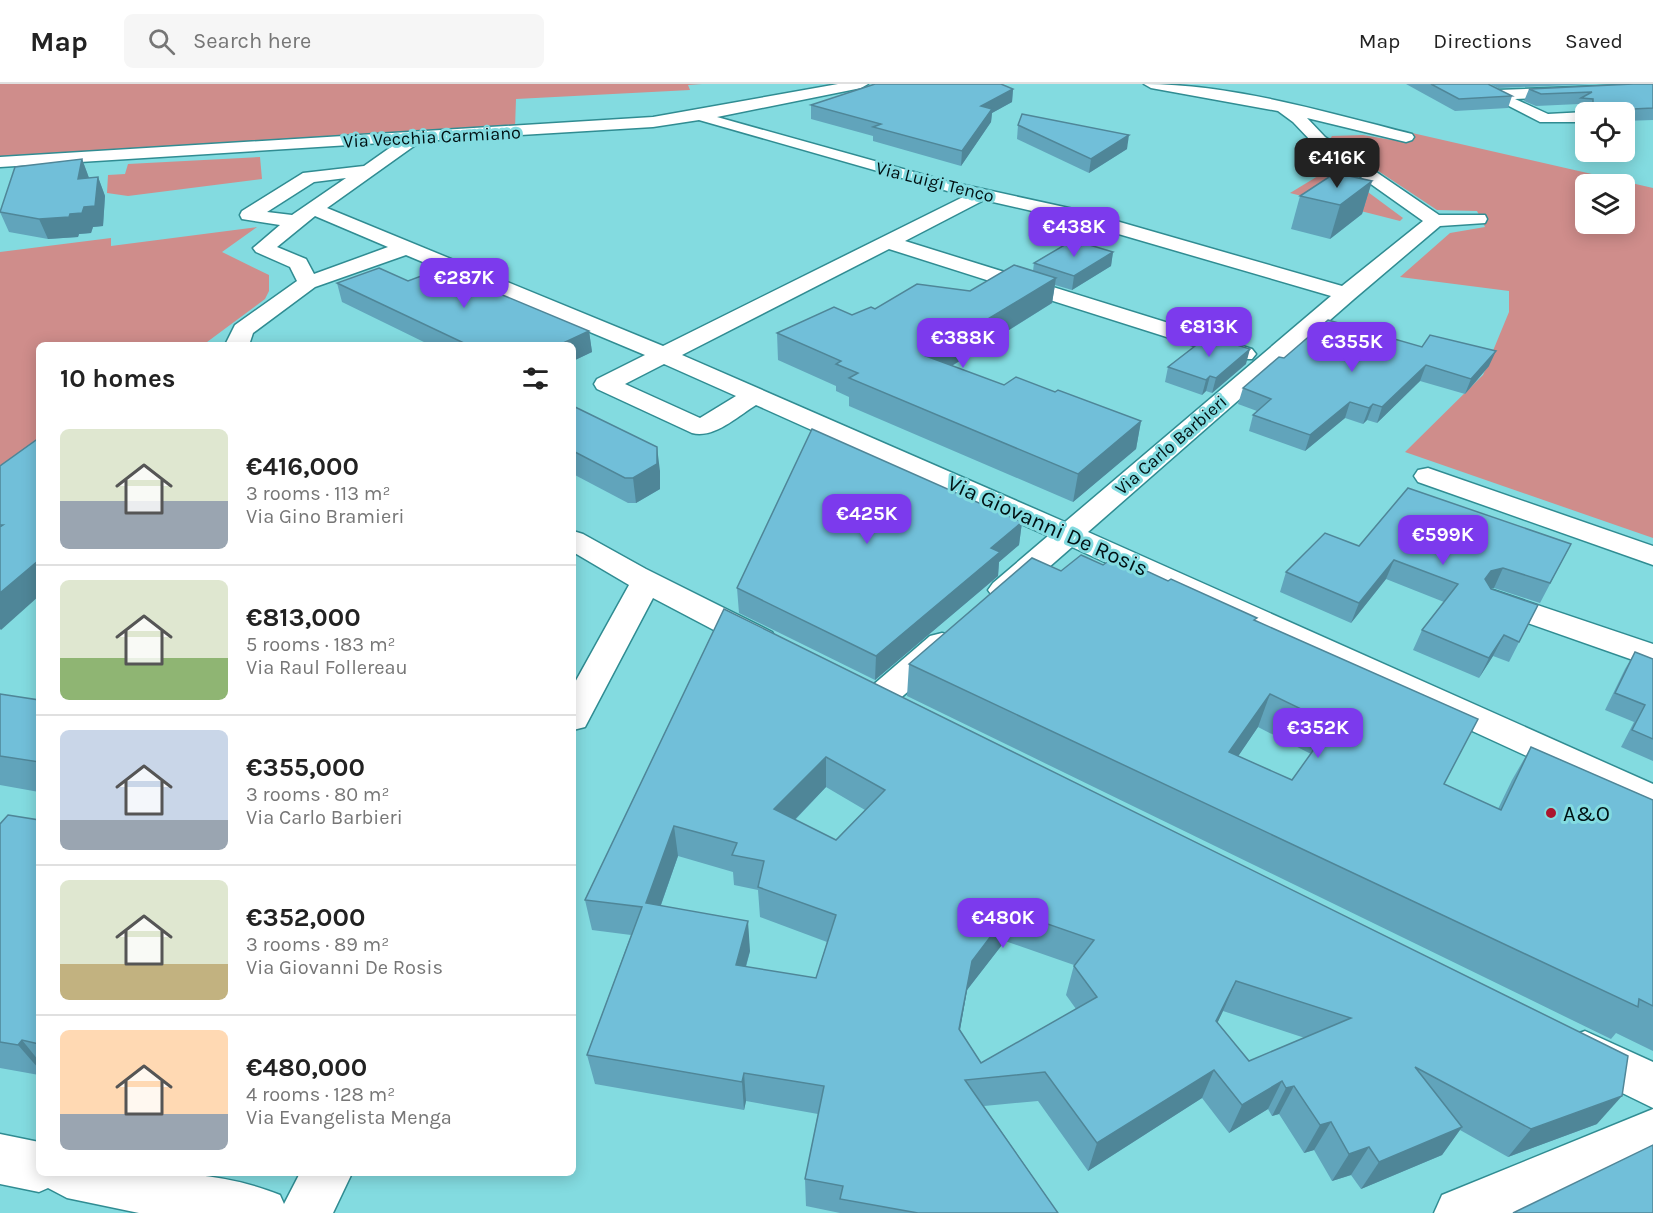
<!DOCTYPE html>
<html lang="en">
<head>
<meta charset="utf-8">
<style>
	:root { --surface:#fff; --page:#f6f6f6; --text:#222; --muted:#767676; --line:#e0e0e0; --accent:#7c3aed }
	body { margin:0; font-family:Karla,sans-serif; background:var(--page); color:var(--text); height:100vh; display:flex; flex-direction:column; font-size:22px; white-space:nowrap }
	* { box-sizing:border-box; margin:0 }
	p { font-size:20px; color:var(--muted) }
	.icon { flex:none; width:33px; height:33px; fill:none; stroke:currentColor; stroke-width:2; stroke-linecap:round; stroke-linejoin:round }
	.map { position:relative; flex:1; overflow:hidden }
	.panel { position:absolute; left:36px; top:258px; width:540px; height:834px; display:flex; flex-direction:column; background:var(--surface); border-radius:9px; box-shadow:0 3px 15px #0003 }
	.panel>* { flex:none }
	.controls { position:absolute; left:1575px; top:18px; display:grid; gap:12px }
	.controls a { display:grid; place-items:center; width:60px; height:60px; border-radius:9px; background:var(--surface); box-shadow:0 3px 15px #0003; font-size:30px }
	.price { position:absolute; translate:-50% -51px; padding:0 14px; border-radius:12px; background:var(--accent); color:#fff; font-size:20px; line-height:39px; filter:drop-shadow(0 2px 3px #0008) }
	.price::after { content:''; position:absolute; left:50%; top:36px; width:18px; height:14px; margin-left:-9px; background:inherit; clip-path:polygon(0 0,100% 0,50% 100%) }
	.price.on { background:#222; color:#fff }
	ul { padding:0; list-style:none }
	li { display:flex; align-items:center; gap:18px; height:150px; padding:0 24px }
	li+li { border-top:2px solid var(--line) }
	li span { display:grid; place-items:center; flex:none; width:168px; height:120px; border-radius:9px; color:#555 }
	li>.icon { margin-inline-start:auto }
	span .icon { width:72px; height:72px; fill:#fffc; stroke-width:1 }
	li b { font-size:26px }
	h2 { display:flex; justify-content:space-between; align-items:center; height:72px; padding:0 24px; font-size:26px }
	header { display:flex; align-items:center; gap:36px; box-sizing:border-box; height:84px; padding:0 30px; background:var(--surface); border-bottom:2px solid var(--line) }
	header strong { font-size:28px }
	nav { display:flex; gap:33px; margin-inline-start:auto; font-size:21px }
	.search { width:420px; height:54px; background:var(--page); display:flex; align-items:center; gap:15px; box-sizing:border-box; padding:0 21px; border-radius:9px; color:var(--muted); font-size:22px }
	.map>svg:first-child { display:block }
	.green { fill:#cf8d8b; fill-rule:evenodd }
	.lines { fill:none; stroke-linecap:round; stroke-linejoin:round }
	.minor-casing { stroke:#308c92; stroke-width:3 }
	.minor { fill:#fff; fill-rule:evenodd }
	.wall { fill:#61a4bb; fill-rule:evenodd }
	.shaded-wall { fill:#4f8698 }
	.building { fill:#71bfd9; stroke:#4f8698; stroke-width:1.5; fill-rule:evenodd }
	.poi-dot { fill:#ab152d; stroke:#83dbe0; stroke-width:2 }
	.labels { text-anchor:middle; stroke-width:6; stroke-linejoin:round; paint-order:stroke }
	.far-street-label { font-size:18px; fill:#001113; stroke:#83dbe0 }
	.street-label { font-size:22px; fill:#001113; stroke:#83dbe0 }
	.poi-label { font-size:22px; fill:#001113; stroke:#83dbe0; text-anchor:start }
</style>
</head>
<body>
<header>
<strong>Map</strong>
<div class="search"><svg class="icon" aria-label="search" viewBox="0 0 24 24"><circle cx="10" cy="10" r="6"/><path d="M15 15l6 6"/></svg>Search here</div>
<nav><a>Map</a><a>Directions</a><a>Saved</a></nav>
</header>
<div class="map">
<svg width="1653" height="1129" viewBox="0 0 1653 1129">
	<rect width="100%" height="100%" fill="#83dbe0"/>
	<g class="green">
		<path d="M0 0H702L688 1 690 6 516 15 515 44 0 74Z"/>
		<path d="M1408 48 1653 104V454L1405 368 1483 291 1509 228V207L1400 193 1450 149 1485 143 1477 127 1437 126 1330 55 1332 52 1363 51 1392 56ZM1586 100H1624V140H1586Z"/>
		<path d="M260 73 262 95 128 112 107 109 108 91 125 90 128 80Z"/>
		<path d="M1323 89 1353 97 1403 134 1400 137 1290 109Z"/>
		<path d="M257 143 222 168 269 191V207L265 215 203 261H39V384L0 414V168L111 154V162Z"/>
	</g>
	<g class="lines">
		<defs>
			<g id="minor">
				<path d="M838 0H868L861 4 717 33 946 97 1078 126 1342 202 1423 137 1313 59 1293 38 1278 27 1151 4 1144 0C1232 0 1326 28 1412 50L1414 53 1412 56 1406 58 1307 34 1325 53 1439 131H1485L1487 135 1485 139 1440 142 1354 215 1088 448 1653 700V730L1072 463 1015 513 1004 516 993 513 988 506 993 499 1048 452 756 321C738 332 714 355 692 349L597 305 594 300 597 295 645 271 406 171 315 203 253 249 249 261H225L235 241 297 197 290 183 256 168 253 164 280 141 242 135 240 131 242 127 303 89 364 82 398 58 0 83V73L653 33ZM699 36 965 112 663 262 327 124 421 57 653 43ZM346 94 292 131 267 128 314 98ZM984 116 1067 135 1331 212 1065 438 682 271 889 165 1236 275H1252L1256 270 1252 265 905 157ZM315 132 388 163 314 190 306 175 277 163ZM664 280 736 312 700 334 625 300Z"/>
				<path d="M1466 0H1485L1498 6 1653 0V8L1515 15 1548 30 1586 28H1587L1586 38H1540Z"/>
				<path d="M1428 384 1653 462V481L1418 398 1414 392 1418 386Z"/>
				<path d="M573 447 583 450 646 485 772 548 776 556 772 564 760 567 748 564 653 514 585 643 573 646V602L629 501 573 468Z"/>
				<path d="M1493 506 1653 560V583L1482 523 1477 516 1482 509Z"/>
				<path d="M942 549 954 552 958 560 954 568 890 623 878 627 866 623 861 615 866 607 930 552Z"/>
				<path d="M1585 947 1653 978V1024L1569 983 1562 968 1569 953Z"/>
				<path d="M1653 1025V1073L1521 1129H1434L1442 1111Z"/>
				<path d="M0 1050 39 1058V1089C119 1089 205 1080 280 1111L284 1120 300 1089H352L333 1129H139L67 1114 48 1104 39 1108 0 1100Z"/>
			</g>
		</defs>
		<use href="#minor" class="minor-casing"/>
		<use href="#minor" class="minor"/>
	</g>
	<g class="wall">
		<path d="M1406 0H1488L1512 12 1508 24 1455 27Z"/>
		<path d="M1490 0H1595L1498 4Z"/>
		<path d="M1653 0V36L1624 37V28H1589V26H1577L1579 20 1536 22 1524 17 1529 5Z"/>
		<path d="M1013 5 1012 18 992 29 991 38 961 82 873 57V52L811 35V21Z"/>
		<path d="M1018 41 1127 65 1089 89 1017 55Z"/>
		<path d="M82 75 89 94 98 93 105 112 103 142 93 143 91 149 79 150 78 153 48 155 9 148 0 128Z"/>
		<path d="M1372 97 1362 130 1330 155 1291 145 1300 112Z"/>
		<path d="M1113 168 1111 182 1072 206 1055 201 1052 219 952 282 1004 301 1055 308 1141 337 1136 365 1073 418 849 322V313L836 307V302L778 276 777 249 852 231 875 225 970 207 1033 187 1034 179Z"/>
		<path d="M337 199 589 247 592 268 573 277V261H430L342 218Z"/>
		<path d="M1284 274 1489 282 1465 310 1420 297 1377 339 1367 336 1363 340 1345 334 1305 367 1249 347 1253 331 1257 327 1238 320 1243 304Z"/>
		<path d="M1246 280 1212 309 1206 307 1202 311 1165 298 1168 283Z"/>
		<path d="M573 322 660 387V405L636 419H628L573 390Z"/>
		<path d="M1022 438 1019 461 999 478 998 492 875 596 739 529 737 504Z"/>
		<path d="M1571 460 1540 519 1494 504 1490 505 1538 521 1509 578 1493 572 1479 594 1413 566 1422 546 1444 518 1386 495 1351 539 1280 508 1286 488 1359 462Z"/>
		<path d="M1103 481H1120L1168 497 1256 537 1445 700 1498 725 1512 696 1531 663 1653 716V967L1616 949 1611 955 907 612 909 580 1061 487ZM1258 643 1311 670 1292 696 1238 672Z"/>
		<path d="M724 525 1597 1040 1508 1073 1460 1046 1442 1071 1361 1105 1351 1091 1332 1097 1314 1066 1304 1069 1279 1030 1272 1032 1268 1025 1229 1049 1202 1014 1088 1087 1038 1017 984 1022 1058 1129H840L806 1122 805 1095 818 1030 746 1017 744 1026 595 1000 587 971 631 851 592 846 585 816ZM826 703 865 726 836 756 795 736ZM678 772 733 788 734 801 758 806 760 833 827 858 816 894 746 883 750 867 661 821ZM1005 857 1074 881 1066 911 1076 925 981 979 960 946 967 906ZM1223 927 1305 954 1249 977 1217 939Z"/>
		<path d="M1635 568 1653 575V677L1621 663 1634 638 1605 626 1625 585Z"/>
		<path d="M0 610 39 616V708L0 701Z"/>
		<path d="M39 736V991L0 984V740Z"/>
	</g>
	<g class="shaded-wall">
		<path d="M1013 5 1012 18 992 29 991 38 961 82 962 67 981 22Z"/>
		<path d="M1129 51 1127 65 1089 89 1091 75Z"/>
		<path d="M82 75 89 94 78 95Z"/>
		<path d="M98 93 105 112 103 142 93 143 91 149 79 150 78 153 48 155 39 135 70 130Z"/>
		<path d="M1372 97 1362 130 1330 155 1340 121Z"/>
		<path d="M1113 168 1111 182 1072 206 1074 192Z"/>
		<path d="M1056 194 1052 219 924 299 926 272Z"/>
		<path d="M589 247 592 268 573 277V261H559Z"/>
		<path d="M1250 265 1246 280 1212 309 1216 294Z"/>
		<path d="M1496 267 1489 282 1465 310 1471 295Z"/>
		<path d="M1426 281 1420 297 1377 339 1382 323Z"/>
		<path d="M1210 292 1206 307 1202 311 1206 296Z"/>
		<path d="M1350 318 1345 334 1305 367 1310 351Z"/>
		<path d="M1373 320 1367 336 1363 340 1369 324Z"/>
		<path d="M1141 337 1136 365 1073 418 1078 390Z"/>
		<path d="M657 363 660 387V405L636 419 633 394Z"/>
		<path d="M1022 438 1019 461 999 478 998 492 875 596 876 572 991 464Z"/>
		<path d="M39 476V512L1 546 0 545V509Z"/>
		<path d="M1394 476 1386 495 1351 539 1359 519Z"/>
		<path d="M1503 484 1494 504 1481 507 1485 495 1491 487Z"/>
		<path d="M1504 551 1493 572 1479 594 1489 574Z"/>
		<path d="M1270 610 1258 643 1218 702 1229 668Z"/>
		<path d="M826 673V703L776 755 774 725Z"/>
		<path d="M674 742 678 772 651 849 646 819Z"/>
		<path d="M1010 827 1005 857 967 906 955 974 959 945 972 877Z"/>
		<path d="M748 837 750 867 738 910 736 881Z"/>
		<path d="M1236 897 1223 927 1204 967 1216 937Z"/>
		<path d="M22 956 39 977V985L18 961Z"/>
		<path d="M1214 986 1202 1014 1088 1087 1097 1059Z"/>
		<path d="M744 989 746 1017 744 1026 742 998Z"/>
		<path d="M1282 997 1268 1025 1229 1049 1242 1021Z"/>
		<path d="M1294 1002 1279 1030 1272 1032 1286 1004Z"/>
		<path d="M1622 1012 1597 1040 1508 1073 1531 1045Z"/>
		<path d="M1331 1038 1314 1066 1304 1069 1320 1041Z"/>
		<path d="M1462 1043 1442 1071 1361 1105 1379 1078Z"/>
		<path d="M1369 1063 1351 1091 1332 1097 1349 1070Z"/>
	</g>
	<g class="building">
		<path d="M875 0H1001L1013 5 981 22 992 25 962 67 873 43 881 40 811 21Z"/>
		<path d="M1431 0H1488L1512 12 1459 15Z"/>
		<path d="M1633 0H1653V24L1593 27V15L1581 14 1592 8 1541 10 1529 5Z"/>
		<path d="M1022 30 1129 51 1091 75 1018 41Z"/>
		<path d="M82 75 78 95 98 93 95 122 84 123 82 129 70 130 69 133 39 135 0 128 15 83Z"/>
		<path d="M1335 89 1372 97 1340 121 1300 112Z"/>
		<path d="M1073 156 1113 168 1074 192 1034 179Z"/>
		<path d="M1014 181 1056 194 926 272 1004 301 1016 293 1055 308 1058 306 1141 337 1078 390 849 294 858 289 836 280 841 277 777 249 834 223 852 231 871 223 875 225 917 200 970 207Z"/>
		<path d="M379 184 408 197 440 185 589 247 559 261H468L337 199Z"/>
		<path d="M1328 236 1422 263 1430 251 1496 267 1471 295 1426 281 1382 323 1373 320 1369 324 1350 318 1310 351 1253 331 1271 315 1243 304 1279 273 1284 274Z"/>
		<path d="M1208 252 1250 265 1216 294 1210 292 1206 296 1168 283Z"/>
		<path d="M573 322 657 363V380L633 394H625L573 367Z"/>
		<path d="M812 345 1022 438 991 464 1000 468 876 572 737 504Z"/>
		<path d="M39 354V476L0 509V443L3 441H0V382Z"/>
		<path d="M1408 404 1571 460 1550 499 1503 484 1491 487 1485 495 1491 505 1538 521 1519 558 1504 551 1489 574 1422 546 1458 500 1394 476 1359 519 1286 488 1325 449 1359 462Z"/>
		<path d="M1081 471 1103 481 1110 476 1120 481 1125 477 1168 497 1171 495 1257 534 1254 536 1478 635 1444 700 1501 726 1531 663 1653 716V922L1639 915 1638 923 909 580 1032 474 1061 487ZM1270 610 1332 640 1292 696 1229 668Z"/>
		<path d="M724 525 1628 972 1622 1012 1531 1045 1415 983 1462 1043 1379 1078 1369 1063 1349 1070 1331 1038 1320 1041 1294 1002 1286 1004 1282 997 1242 1021 1214 986 1097 1059 1045 988 965 996 1058 1129H918L840 1115 843 1102 805 1095 824 1002 744 989 742 998 587 971 642 823 585 816ZM826 673 885 706 836 756 774 725ZM674 742 737 759 732 771 764 777 758 803 836 831 816 894 736 881 748 837 646 819ZM1010 827 1094 856 1074 882 1097 913 981 979 959 945 972 877ZM1236 897 1351 934 1249 977 1216 937Z"/>
		<path d="M1635 568 1653 575V655L1632 646 1645 621 1615 609Z"/>
		<path d="M0 610 39 616V678L0 672Z"/>
		<path d="M8 731 39 736V960L22 956 18 961 0 958V740Z"/>
		<path d="M1653 1061V1129H1513Z"/>
	</g>
	<circle class="poi-dot" cx="1551" cy="729" r="6"/>
	<g class="labels">
		<g class="far-street-label">
			<text transform="translate(432 53) rotate(-3)" y="6">Via Vecchia Carmiano</text>
			<text transform="translate(935 98) rotate(14)" y="6">Via Luigi Tenco</text>
			<text transform="translate(1171 361) rotate(-41)" y="6">Via Carlo Barbieri</text>
		</g>
		<g class="street-label">
			<text transform="translate(1048 441) rotate(24)" y="8">Via Giovanni De Rosis</text>
		</g>
		<g class="poi-label">
			<text x="1563" y="737">A&amp;O</text>
		</g>
	</g>
</svg>
<div class="controls">
<a><svg class="icon" aria-label="locate" viewBox="0 0 24 24"><circle cx="12" cy="12" r="6"/><path d="M12 2v4M12 18v4M2 12h4M18 12h4"/></svg></a>
<a><svg class="icon" aria-label="layers" viewBox="0 0 24 24"><path d="M12 4l9 5-9 5-9-5zM3 14l9 5 9-5"/></svg></a>
</div>
<b class="price on" style="left:1337px;top:105px">€416K</b>
<b class="price" style="left:1074px;top:174px">€438K</b>
<b class="price" style="left:464px;top:225px">€287K</b>
<b class="price" style="left:1209px;top:274px">€813K</b>
<b class="price" style="left:963px;top:285px">€388K</b>
<b class="price" style="left:1352px;top:289px">€355K</b>
<b class="price" style="left:867px;top:461px">€425K</b>
<b class="price" style="left:1443px;top:482px">€599K</b>
<b class="price" style="left:1318px;top:675px">€352K</b>
<b class="price" style="left:1003px;top:865px">€480K</b>
<section class="panel">
<h2>10 homes<svg class="icon" aria-label="filters" viewBox="0 0 24 24"><path d="M4 7h16M4 17h16"/><circle cx="9" cy="7" r="2"/><circle cx="15" cy="17" r="2"/></svg></h2>
<ul>
<li><span style="background:linear-gradient(#dfe7d0 60%,#9aa5b1 0)"><svg class="icon" aria-label="home" viewBox="0 0 24 24"><path d="M3 11l9-7 9 7M6 9v11h12V9"/></svg></span><div><b>€416,000</b><p>3 rooms · 113 m²</p><p>Via Gino Bramieri</p></div></li>
<li><span style="background:linear-gradient(#dfe7d0 65%,#8fb573 0)"><svg class="icon" aria-label="home" viewBox="0 0 24 24"><path d="M3 11l9-7 9 7M6 9v11h12V9"/></svg></span><div><b>€813,000</b><p>5 rooms · 183 m²</p><p>Via Raul Follereau</p></div></li>
<li><span style="background:linear-gradient(#c9d6e8 75%,#9aa5b1 0)"><svg class="icon" aria-label="home" viewBox="0 0 24 24"><path d="M3 11l9-7 9 7M6 9v11h12V9"/></svg></span><div><b>€355,000</b><p>3 rooms · 80 m²</p><p>Via Carlo Barbieri</p></div></li>
<li><span style="background:linear-gradient(#dfe7d0 70%,#c2b280 0)"><svg class="icon" aria-label="home" viewBox="0 0 24 24"><path d="M3 11l9-7 9 7M6 9v11h12V9"/></svg></span><div><b>€352,000</b><p>3 rooms · 89 m²</p><p>Via Giovanni De Rosis</p></div></li>
<li><span style="background:linear-gradient(#ffd9b3 70%,#9aa5b1 0)"><svg class="icon" aria-label="home" viewBox="0 0 24 24"><path d="M3 11l9-7 9 7M6 9v11h12V9"/></svg></span><div><b>€480,000</b><p>4 rooms · 128 m²</p><p>Via Evangelista Menga</p></div></li>
</ul>
</section>
</div>
</body>
</html>
